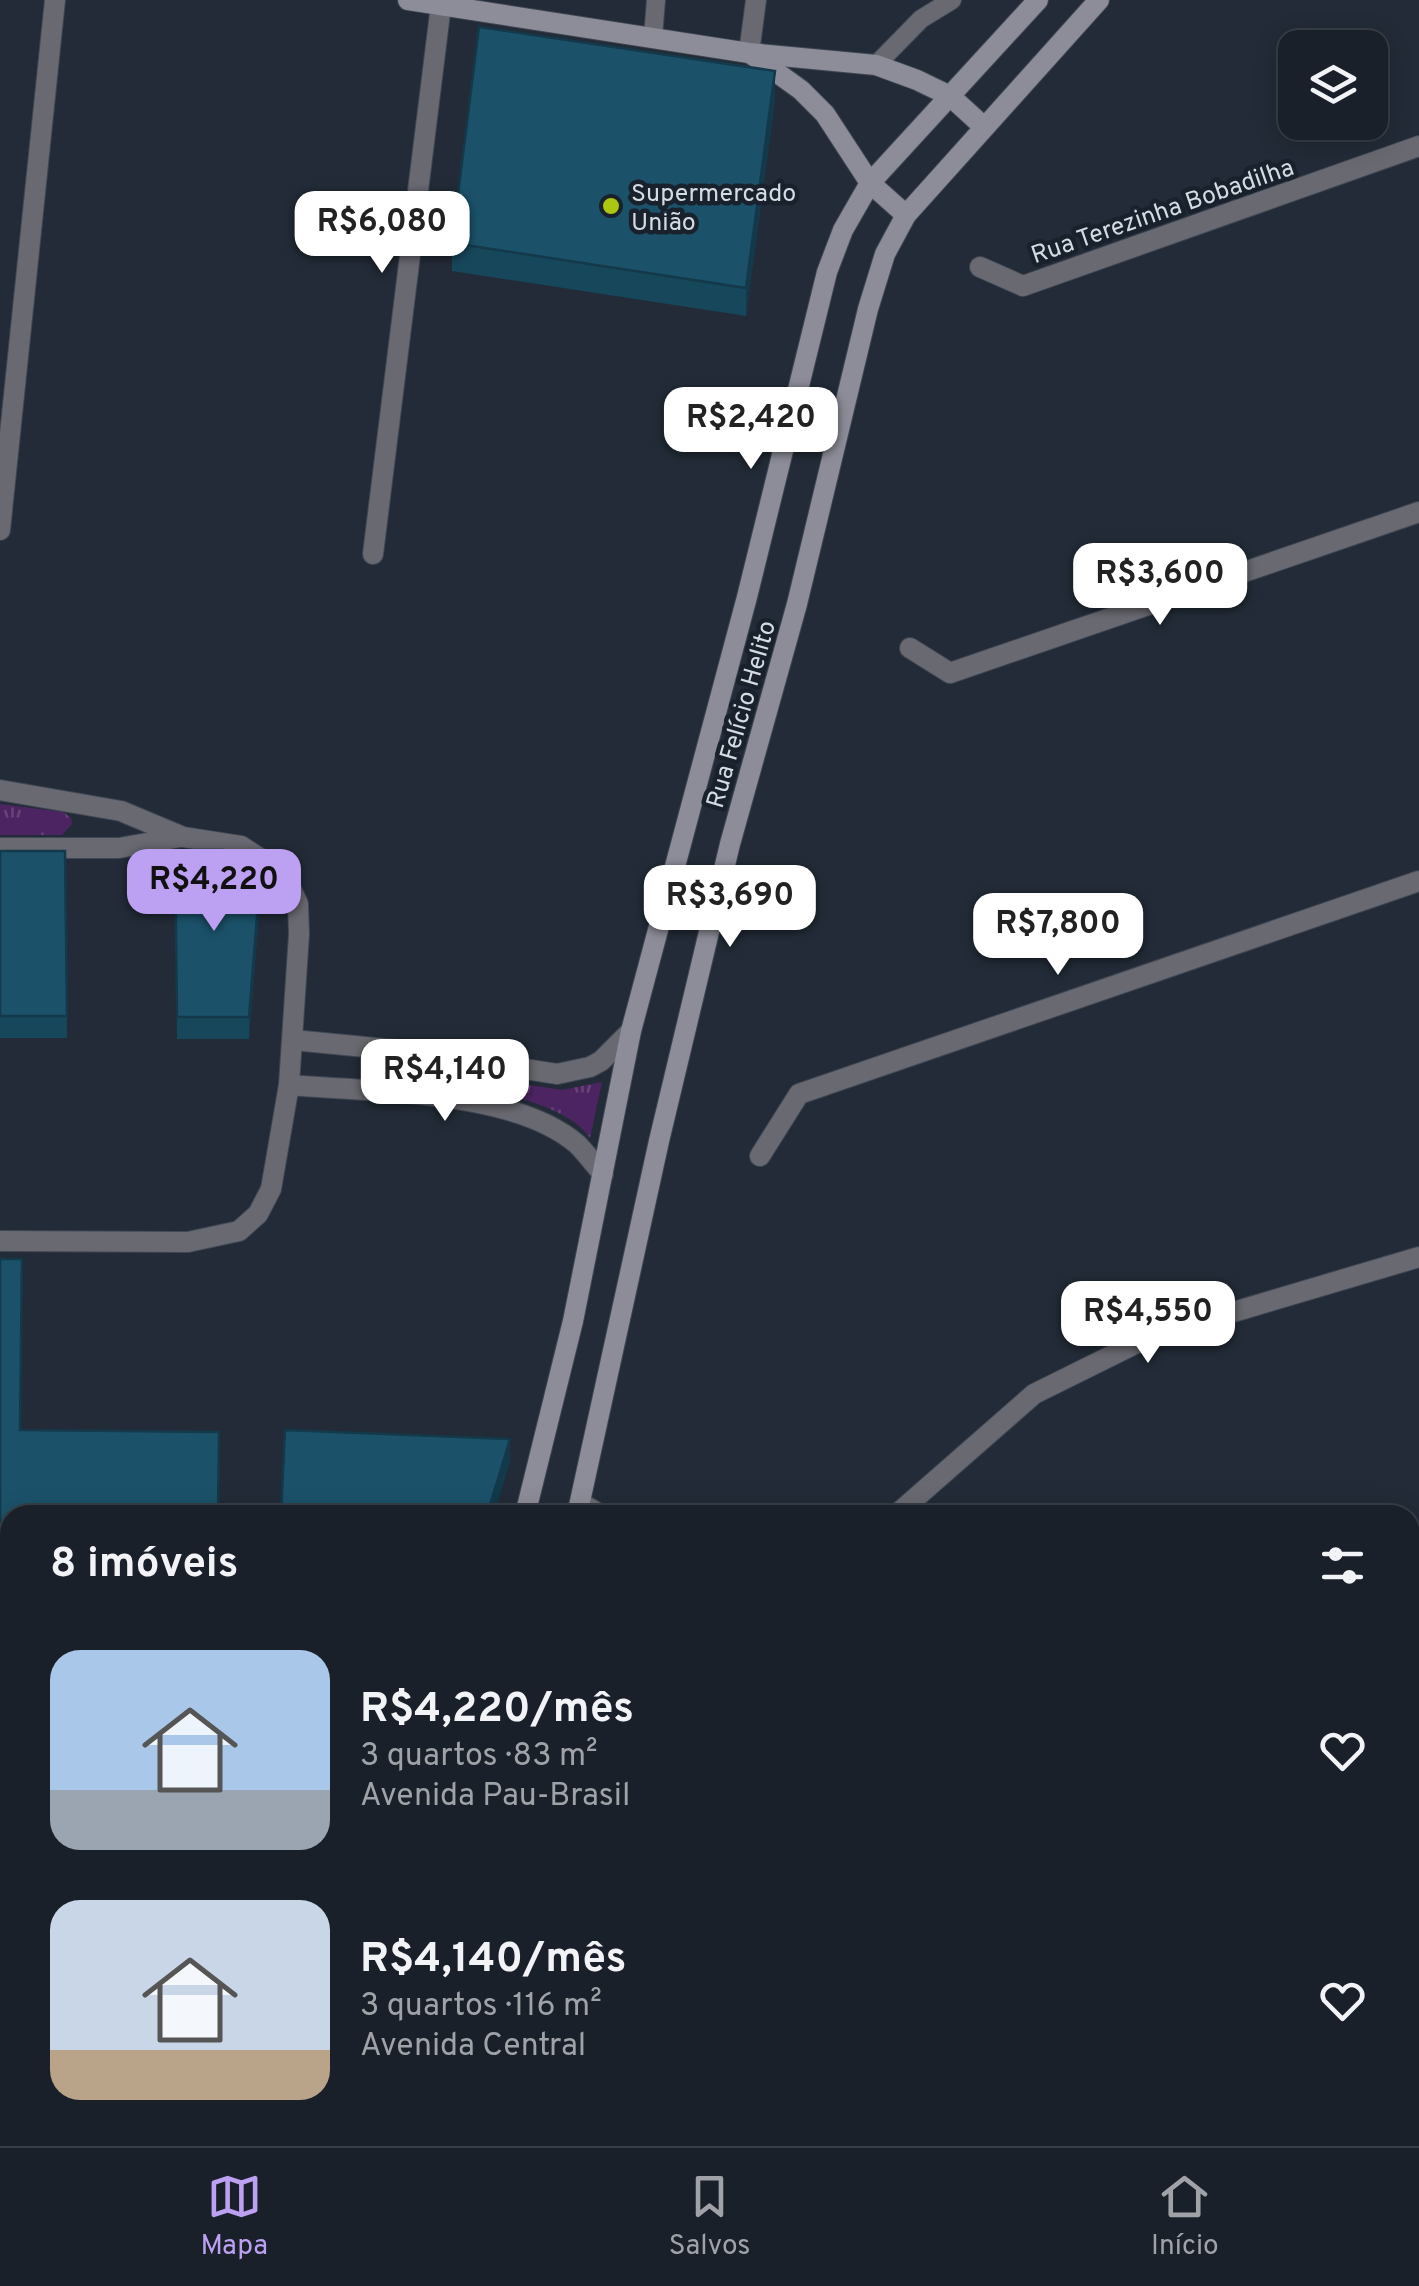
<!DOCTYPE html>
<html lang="pt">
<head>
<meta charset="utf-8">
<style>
	:root { --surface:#1a2029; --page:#272d35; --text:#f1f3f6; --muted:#9fa3a8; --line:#383e46; --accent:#bca0f2 }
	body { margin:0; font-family:Overpass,sans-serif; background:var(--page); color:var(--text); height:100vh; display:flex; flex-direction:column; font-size:38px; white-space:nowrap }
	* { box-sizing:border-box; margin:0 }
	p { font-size:32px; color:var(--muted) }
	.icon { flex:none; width:55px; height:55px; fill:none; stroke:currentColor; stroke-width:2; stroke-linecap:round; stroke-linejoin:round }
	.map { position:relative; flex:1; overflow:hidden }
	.side { position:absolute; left:0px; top:1505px; width:1420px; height:642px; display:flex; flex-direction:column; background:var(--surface); border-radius:30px 30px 0 0; box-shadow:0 5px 25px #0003,0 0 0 2px var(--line) }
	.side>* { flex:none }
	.controls { position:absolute; left:1278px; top:30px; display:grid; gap:20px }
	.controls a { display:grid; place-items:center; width:110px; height:110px; border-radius:20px; background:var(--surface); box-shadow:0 5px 25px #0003,0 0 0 2px var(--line); font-size:50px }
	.price { position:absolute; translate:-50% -85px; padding:0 22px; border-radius:20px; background:#fff; color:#222; font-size:32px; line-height:65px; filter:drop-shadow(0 2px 5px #0008) }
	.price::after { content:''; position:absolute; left:50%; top:60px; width:30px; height:22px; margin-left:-15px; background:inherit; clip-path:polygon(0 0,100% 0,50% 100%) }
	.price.on { background:var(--accent); color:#111 }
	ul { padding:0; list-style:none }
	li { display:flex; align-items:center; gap:30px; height:250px; padding:0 50px }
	li span { display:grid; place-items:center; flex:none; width:280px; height:200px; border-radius:30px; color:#555 }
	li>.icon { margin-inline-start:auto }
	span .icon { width:120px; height:120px; fill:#fffc; stroke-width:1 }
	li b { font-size:42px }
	h2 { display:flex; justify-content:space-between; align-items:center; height:120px; padding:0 50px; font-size:42px }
	.tabs { display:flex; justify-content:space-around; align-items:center; height:140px; border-top:2px solid var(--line); background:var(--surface); font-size:28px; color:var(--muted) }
	.tabs a { display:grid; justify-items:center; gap:5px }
	.tabs .on { color:var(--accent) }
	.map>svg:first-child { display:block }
	.grass { fill:url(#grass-tufts) }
	.forest { fill:url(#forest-firs) }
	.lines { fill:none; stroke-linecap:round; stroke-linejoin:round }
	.lane-casing { stroke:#3f4753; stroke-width:20 }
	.street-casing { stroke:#3f4753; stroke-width:22 }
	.secondary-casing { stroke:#3f4753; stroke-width:22 }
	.lane { stroke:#696971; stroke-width:18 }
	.street { stroke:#696971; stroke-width:20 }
	.secondary { stroke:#8c8d98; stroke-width:20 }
	.wall { fill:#17475b }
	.shaded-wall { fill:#13394a }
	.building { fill:#1b526a; stroke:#13394a; stroke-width:2.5 }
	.poi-dot { fill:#adc60f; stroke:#19212d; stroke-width:4 }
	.labels { text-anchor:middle; stroke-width:9; stroke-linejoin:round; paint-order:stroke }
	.poi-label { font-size:25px; fill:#d5dbe3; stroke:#19212d; text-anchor:start }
	.street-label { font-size:25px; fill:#d5dbe3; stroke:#19212d }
</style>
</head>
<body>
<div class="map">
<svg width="1419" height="2146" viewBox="0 0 1419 2146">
	<defs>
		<pattern id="grass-tufts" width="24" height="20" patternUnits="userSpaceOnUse" patternTransform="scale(2.5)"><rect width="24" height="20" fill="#4d2462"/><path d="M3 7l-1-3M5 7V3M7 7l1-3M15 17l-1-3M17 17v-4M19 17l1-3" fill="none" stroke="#664378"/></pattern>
		<pattern id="forest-firs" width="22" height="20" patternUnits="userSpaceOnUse" patternTransform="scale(2.5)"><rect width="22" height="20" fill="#794d90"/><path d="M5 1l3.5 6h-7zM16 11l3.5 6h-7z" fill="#8b669f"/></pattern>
	</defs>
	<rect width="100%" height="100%" fill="#222b37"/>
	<g class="grass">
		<path d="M0 804 63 812 71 818 72 824 62 835H0Z"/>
		<path d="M376 1062 562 1090 602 1082 590 1138C557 1090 431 1084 374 1075L370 1068Z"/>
	</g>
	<path class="forest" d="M1410 1848 1419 1851V2013L1410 2016Z"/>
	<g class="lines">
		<defs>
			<g id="lane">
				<path d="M653 37 656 0"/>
				<path d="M876 65 921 19 952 0"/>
			</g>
			<g id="street">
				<path d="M749 53 756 0"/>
				<path d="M980 267 1023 286 1419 146"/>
				<path d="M0 530 55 0"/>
				<path d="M373 554 441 5"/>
				<path d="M910 648 950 673 1419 512"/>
				<path d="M0 790 121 811 183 837 241 846 284 874 298 904 299 934 289 1085 271 1189 258 1214 239 1231 188 1242 0 1241"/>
				<path d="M0 848H119L181 837"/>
				<path d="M293 1040 417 1052 557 1074 590 1067 601 1061 631 1031"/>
				<path d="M289 1085C371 1092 513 1089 577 1144 586 1153 594 1164 603 1174"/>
				<path d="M760 1156 799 1094 1419 881"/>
				<path d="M581 1503 601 1515"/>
				<path d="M896 1515 1034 1394 1149 1337 1419 1257"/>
				<path d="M1410 1573 1419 1574"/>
				<path d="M0 1630H10"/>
				<path d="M1410 1663 1419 1660"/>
				<path d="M1410 1818 1419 1821"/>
				<path d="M0 1976H10"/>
				<path d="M1410 2047 1419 2044"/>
				<path d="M59 2146V2138"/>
				<path d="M650 2146 652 2138"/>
				<path d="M1002 2146 1005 2138"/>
				<path d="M1303 2146 1307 2138"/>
			</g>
			<g id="secondary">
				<path d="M408 0 749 53 876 65 917 80 950 96 984 127"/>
				<path d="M751 54 801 90 825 114 870 183 906 215"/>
				<path d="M525 1515 573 1321 631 1031 747 597 827 272 843 230 870 183 1038 0"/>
				<path d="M577 1515 659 1141 730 844 797 604 868 309 885 254 906 215 1099 0"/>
				<path d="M418 2146 419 2138"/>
				<path d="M465 2146V2138"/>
			</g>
		</defs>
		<use href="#lane" class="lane-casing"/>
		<use href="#street" class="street-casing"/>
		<use href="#secondary" class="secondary-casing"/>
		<use href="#lane" class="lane"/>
		<use href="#street" class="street"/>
		<use href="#secondary" class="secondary"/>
	</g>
	<g class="wall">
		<path d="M775 100 746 316 452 271V243Z"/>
		<path d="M175 850 259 913 249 1039H177Z"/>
		<path d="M0 851H65L67 1038H0Z"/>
		<path d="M0 1259 10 1515V1591H0Z"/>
		<rect x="0" y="1645" width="10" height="296"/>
		<path d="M240 2138H394V2146H239Z"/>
	</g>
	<g class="shaded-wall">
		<path d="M775 71V100L746 316V288Z"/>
		<path d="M259 891V913L249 1039V1017Z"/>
		<path d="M510 1439V1462L494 1515H487Z"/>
	</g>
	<g class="building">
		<path d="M479 27 775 71 746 288 452 243Z"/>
		<path d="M175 850H223L246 868 259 891 249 1017H177Z"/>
		<path d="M0 851H65L67 1016H0Z"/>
		<path d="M0 1259H22L20 1430 219 1432 218 1515H10V1569H0Z"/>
		<path d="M285 1430 510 1439 487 1515H281Z"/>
		<rect x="0" y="1645" width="10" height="274"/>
		<path d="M0 1988 10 1989V2138H28L27 2146H0Z"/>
		<rect x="96" y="2138" width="128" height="8"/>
		<path d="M240 2138H331V2146H239Z"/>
		<path d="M342 2138H393L392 2141Z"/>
	</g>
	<circle class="poi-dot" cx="611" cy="206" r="10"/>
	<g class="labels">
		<g class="poi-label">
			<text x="631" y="201">Supermercado<tspan x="631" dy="29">União</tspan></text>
		</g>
		<g class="street-label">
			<text transform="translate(1162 210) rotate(-19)" y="9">Rua Terezinha Bobadilha</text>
			<text transform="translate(740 714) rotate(-74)" y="9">Rua Felício Helito</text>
		</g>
	</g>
</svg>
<div class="controls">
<a><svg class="icon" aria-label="layers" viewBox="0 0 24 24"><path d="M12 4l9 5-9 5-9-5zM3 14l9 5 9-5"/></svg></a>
</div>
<b class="price" style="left:382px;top:276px">R$6,080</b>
<b class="price" style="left:751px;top:472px">R$2,420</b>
<b class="price" style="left:1160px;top:628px">R$3,600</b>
<b class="price on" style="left:214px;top:934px">R$4,220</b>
<b class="price" style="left:730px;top:950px">R$3,690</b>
<b class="price" style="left:1058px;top:978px">R$7,800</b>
<b class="price" style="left:445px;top:1124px">R$4,140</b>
<b class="price" style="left:1148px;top:1366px">R$4,550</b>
<section class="side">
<h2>8 imóveis<svg class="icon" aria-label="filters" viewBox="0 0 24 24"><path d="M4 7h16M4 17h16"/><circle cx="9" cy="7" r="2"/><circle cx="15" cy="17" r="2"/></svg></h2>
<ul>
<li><span style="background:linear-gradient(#a9c7e8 70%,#9aa5b1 0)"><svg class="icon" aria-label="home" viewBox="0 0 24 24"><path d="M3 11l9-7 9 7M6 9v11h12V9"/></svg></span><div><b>R$4,220/mês</b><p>3 quartos · 83 m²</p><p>Avenida Pau-Brasil</p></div><svg class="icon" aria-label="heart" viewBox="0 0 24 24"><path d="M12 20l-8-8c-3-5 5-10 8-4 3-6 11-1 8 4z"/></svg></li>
<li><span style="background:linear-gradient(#c9d6e8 75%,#b9a48a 0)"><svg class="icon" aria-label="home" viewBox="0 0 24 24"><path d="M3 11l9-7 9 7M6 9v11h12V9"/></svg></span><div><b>R$4,140/mês</b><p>3 quartos · 116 m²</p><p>Avenida Central</p></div><svg class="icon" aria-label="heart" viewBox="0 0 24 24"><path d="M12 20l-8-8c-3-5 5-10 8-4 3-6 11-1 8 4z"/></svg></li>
</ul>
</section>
</div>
<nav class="tabs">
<a class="on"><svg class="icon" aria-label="map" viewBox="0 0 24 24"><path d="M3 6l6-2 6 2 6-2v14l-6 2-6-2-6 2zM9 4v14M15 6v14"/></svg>Mapa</a>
<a><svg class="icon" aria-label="saved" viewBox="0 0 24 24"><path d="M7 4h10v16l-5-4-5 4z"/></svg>Salvos</a>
<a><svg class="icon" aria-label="home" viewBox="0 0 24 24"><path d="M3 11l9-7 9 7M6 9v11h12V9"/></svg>Início</a>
</nav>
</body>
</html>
